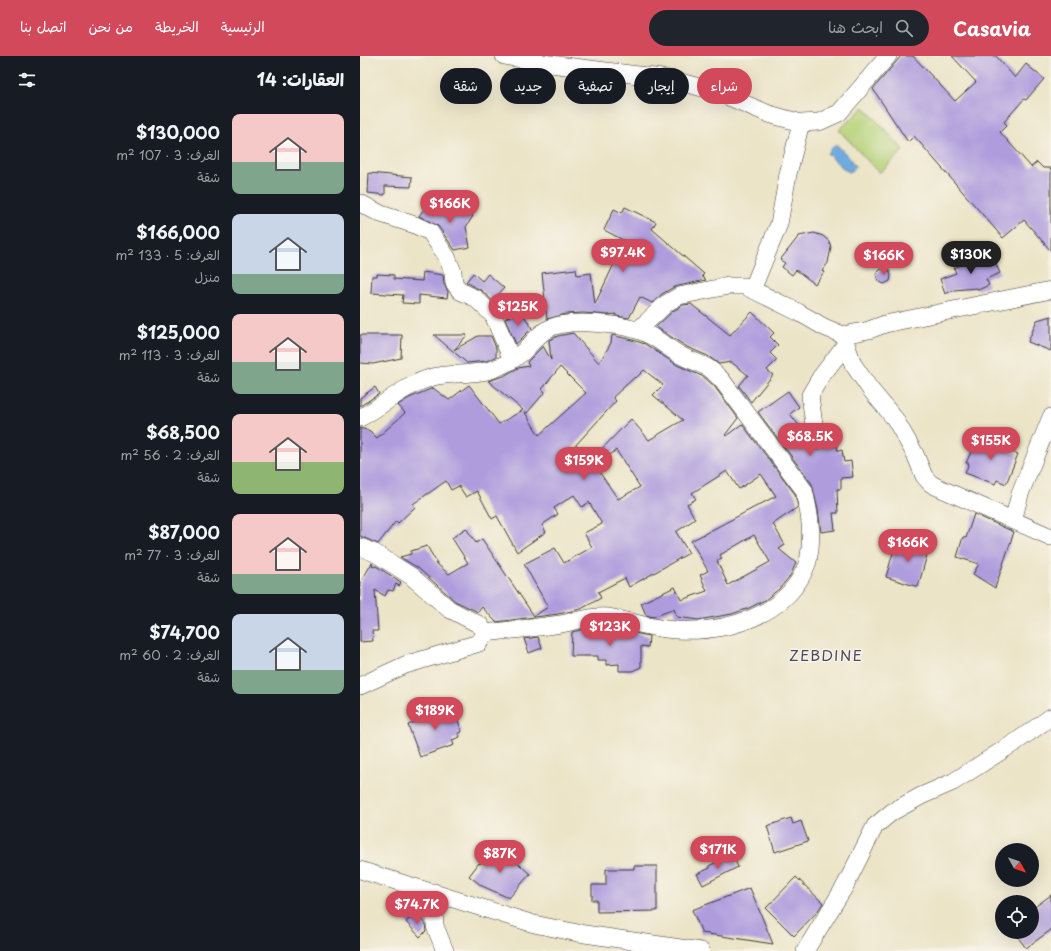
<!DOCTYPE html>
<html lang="ar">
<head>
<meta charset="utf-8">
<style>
	:root { --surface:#171b24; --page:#20242c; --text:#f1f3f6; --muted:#9ea1a6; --accent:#d1495b }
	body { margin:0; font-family:"Playpen Sans","Playpen Sans Arabic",sans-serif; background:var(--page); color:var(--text); direction:rtl; height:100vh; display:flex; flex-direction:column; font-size:15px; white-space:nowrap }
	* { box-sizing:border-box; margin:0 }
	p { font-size:13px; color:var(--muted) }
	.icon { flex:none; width:22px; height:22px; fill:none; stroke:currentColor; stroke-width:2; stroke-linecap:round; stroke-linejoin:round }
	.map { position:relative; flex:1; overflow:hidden; direction:ltr }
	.side { display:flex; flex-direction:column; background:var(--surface); width:360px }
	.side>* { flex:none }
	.hud { position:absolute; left:12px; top:12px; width:380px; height:36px; direction:rtl; display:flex; gap:8px }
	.needle { width:26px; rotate:130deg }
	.tools { position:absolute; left:635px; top:787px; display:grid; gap:8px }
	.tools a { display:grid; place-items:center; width:44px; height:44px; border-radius:50%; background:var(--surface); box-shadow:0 4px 16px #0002; font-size:20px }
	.price { position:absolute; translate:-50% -34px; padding:0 9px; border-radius:14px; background:var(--accent); color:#fff; font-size:13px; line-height:26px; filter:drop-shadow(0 1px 2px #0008) }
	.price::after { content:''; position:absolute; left:50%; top:24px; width:12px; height:9px; margin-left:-6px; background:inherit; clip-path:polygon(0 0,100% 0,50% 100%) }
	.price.on { background:#222; color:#fff }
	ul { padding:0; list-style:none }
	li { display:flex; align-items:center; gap:12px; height:100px; padding:0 16px }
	li span { display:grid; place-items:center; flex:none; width:112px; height:80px; border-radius:8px; color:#555 }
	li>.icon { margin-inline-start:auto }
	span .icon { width:48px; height:48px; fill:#fffc; stroke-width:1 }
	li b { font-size:17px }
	h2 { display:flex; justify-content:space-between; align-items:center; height:48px; padding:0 16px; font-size:17px }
	.pill { padding:0 14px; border-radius:18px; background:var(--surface); box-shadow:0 4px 16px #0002; font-size:14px; line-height:36px }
	.pill.on { background:var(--accent); color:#fff }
	header { display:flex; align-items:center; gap:24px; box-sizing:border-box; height:56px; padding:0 20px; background:var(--accent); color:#fff }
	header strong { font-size:19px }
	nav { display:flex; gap:22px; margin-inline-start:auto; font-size:14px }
	.search { width:280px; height:36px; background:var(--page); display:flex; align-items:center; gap:10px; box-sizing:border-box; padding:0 14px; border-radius:22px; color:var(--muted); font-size:15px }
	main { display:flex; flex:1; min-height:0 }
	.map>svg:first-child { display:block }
	.green { fill:#b5d278; stroke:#68774a }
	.water { fill:#70abe0; stroke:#46647e }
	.building { fill:#ae9cdd; fill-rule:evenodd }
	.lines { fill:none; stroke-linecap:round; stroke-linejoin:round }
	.minor-casing { stroke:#3b3a36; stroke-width:18 }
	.minor { stroke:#fff; stroke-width:17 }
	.labels { text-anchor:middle; stroke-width:3; stroke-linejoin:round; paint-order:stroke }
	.quarter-label { font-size:15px; letter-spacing:1px; fill:#4f4960; stroke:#f7f3e8 }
</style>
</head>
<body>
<header>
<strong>Casavia</strong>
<div class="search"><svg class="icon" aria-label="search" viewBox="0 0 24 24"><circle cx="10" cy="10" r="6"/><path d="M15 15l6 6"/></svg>ابحث هنا</div>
<nav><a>الرئيسية</a><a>الخريطة</a><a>من نحن</a><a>اتصل بنا</a></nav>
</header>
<main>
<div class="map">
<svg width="691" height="895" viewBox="0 0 691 895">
	<rect width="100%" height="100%" fill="#f7f3e8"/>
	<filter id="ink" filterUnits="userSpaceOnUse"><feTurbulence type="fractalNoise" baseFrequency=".025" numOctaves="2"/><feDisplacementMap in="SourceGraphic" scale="8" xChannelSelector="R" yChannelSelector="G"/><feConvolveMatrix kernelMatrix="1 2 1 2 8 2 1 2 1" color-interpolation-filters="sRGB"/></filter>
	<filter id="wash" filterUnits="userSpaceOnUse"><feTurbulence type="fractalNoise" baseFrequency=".012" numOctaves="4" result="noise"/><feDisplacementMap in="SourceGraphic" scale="16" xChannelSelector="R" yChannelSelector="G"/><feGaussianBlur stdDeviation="0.9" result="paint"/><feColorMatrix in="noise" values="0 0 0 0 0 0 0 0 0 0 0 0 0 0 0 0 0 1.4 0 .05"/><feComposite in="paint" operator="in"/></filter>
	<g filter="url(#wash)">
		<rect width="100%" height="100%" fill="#ece4c7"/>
		<path class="green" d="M504 51 544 94 519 117 479 74Z"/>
		<path class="water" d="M476 88 492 104 491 106 495 109C495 113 493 114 489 116L484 113 467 97Z"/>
		<g id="blocks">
			<g class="building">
				<path d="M541 0H553L595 45 616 26 592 0H636L655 22 666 8 684 23 666 44 664 43 644 66 647 69 640 76 671 111 677 106 683 112H691V195L664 164 643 182 554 80 548 86 513 33Z"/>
				<path d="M9 117 52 121 51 131 25 130V139L8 137Z"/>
				<path d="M80 149 93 159 99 151 113 160 106 171 110 191 95 194 78 170 59 160 66 150Z"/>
				<path d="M265 151 296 166 292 173 344 218 342 220 346 224 314 231 302 238 292 247 280 241 269 262 256 260V258L248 259 223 257 206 258 187 263 182 217 216 213 217 219 231 217 235 248 265 185 244 174 254 153 262 157Z"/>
				<path d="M454 177 463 180 469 185 471 191 468 207 462 215 464 216 455 228 436 214 432 219 422 211 425 207 420 204 439 180Z"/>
				<path d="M630 196 640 217 626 223 629 229 618 234 617 232 594 234 585 238 580 223 596 217 594 212Z"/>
				<path d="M521 213H528L531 219 530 225 524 228 518 225 516 218Z"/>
				<path d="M63 216 83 219 84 228 88 236 87 242 59 239V248L42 247 43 239 11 237 12 220H17V218L34 219V223L62 225Z"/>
				<path d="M113 217 122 225 128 218 144 232 137 240V245L135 247 122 235 106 226Z"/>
				<path d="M331 248 370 279 392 256 414 277 410 281 418 289 410 297 417 304 407 314 413 319 391 346 379 330 388 319 371 306 359 308 348 300 327 291 296 271 313 255 323 249Z"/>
				<path d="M154 257 159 264 164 260 172 272 156 288 145 263Z"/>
				<path d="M691 260V295L668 286 677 264Z"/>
				<path d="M213 277 239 307 251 287 252 279 276 285 285 288 317 309 344 321 354 330 378 362 365 379 366 380 382 368 435 438 438 451 413 468 425 489 419 493 436 507 430 520 419 533 405 544 389 552 372 558 338 564 317 561 314 553 293 561 286 559 281 547 315 531 321 544 347 535 340 519 348 515 331 485 416 440 401 418 379 433 367 415 332 437 336 443 327 448 335 463 316 476 329 497 269 531 265 522 238 536 241 542 221 553 198 558 136 566 122 551 118 556 95 545 58 512 40 501 51 498V495L67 490 78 509 89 518 108 507 92 482 106 472 116 487 122 483 174 560 188 551 164 508 195 492 204 507 232 491 224 477 242 468 229 446 222 451 214 439 194 452 198 458 182 469 186 476 157 496 137 460 132 463 117 435 106 441 99 430 91 434 86 425 53 448 55 451 38 467 36 465 18 488 0 480V372L10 375 17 382 45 357 38 349 49 342 73 332 89 344 109 329 139 368 163 354 128 325 144 320 158 312 169 310 167 306 183 290 191 304 189 284 198 280ZM200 311 226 337 179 379 164 355 167 357 185 336 182 333ZM284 314 303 329 293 339 323 364 289 384 271 363 232 403 238 409 256 394 280 431 258 443 231 404 228 406 213 392 256 345 253 341 275 321 276 322ZM394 479 410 506 368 529 357 505 362 503 360 499Z"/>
				<path d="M0 279H42L41 302 13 308 0 307Z"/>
				<path d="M74 279H107L94 294 118 280H131L136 292V301L126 305 107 307Z"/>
				<path d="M15 331 19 338 0 350V342Z"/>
				<path d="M428 335 439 351 430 358 445 377 448 390 453 393 458 394 462 392 465 387V374L473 372 478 395 482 394 484 406 491 405 493 421 481 422V433H477L478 457H473L475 474 461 476 458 454 452 428 398 356Z"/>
				<path d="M621 378 649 389 647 394 658 398 646 428 637 424 635 428 605 417 609 407H606L612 394 615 395Z"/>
				<path d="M614 458 654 476 635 532 613 518 619 508 597 501 603 481 606 482Z"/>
				<path d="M537 483 569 492 558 531 526 521Z"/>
				<path d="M12 507 13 511 16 510 41 526 39 530 36 528 33 535 28 534 25 540 15 534 18 575H12L13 585 0 586V527Z"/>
				<path d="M229 572H251L289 580 288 591 281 590V611L272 615H259V608L246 609V604H238V600H211L212 576Z"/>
				<path d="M178 581 182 592 169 597 164 583Z"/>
				<path d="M93 650 102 676 98 677 100 681 92 684 94 689 60 701 48 669 60 664 59 660 71 655 72 658Z"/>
				<path d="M431 762 433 768 441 765 448 785 415 796 407 770Z"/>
				<path d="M143 794 170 818 149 842 122 830 109 820 119 807 120 808 127 799 134 804Z"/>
				<path d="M372 798 378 811 343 829 337 818 350 812 349 810Z"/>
				<path d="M274 810H297V855L237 856V844H232V829H246V813H274Z"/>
				<path d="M436 821 463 847 457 856 434 880 406 852Z"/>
				<path d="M390 832 413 888 342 877 332 854Z"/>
				<path d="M691 839V874L666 892 654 876H672V853Z"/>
				<path d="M56 857 65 867 66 875 60 881 46 866Z"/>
			</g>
		</g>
	</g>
	<g filter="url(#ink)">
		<use href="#blocks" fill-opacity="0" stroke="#3b3a36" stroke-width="1"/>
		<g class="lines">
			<defs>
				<g id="minor">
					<path d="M144 0 190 8 310 23 357 36 409 58 441 67 459 66 479 57 528 0"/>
					<path d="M0 147 21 158 55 169 70 176 87 201 93 216 94 227 100 235 115 242 133 259 152 304"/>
					<path d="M392 234 419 168 428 118 441 67"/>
					<path d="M691 234 525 268 509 274 483 279 493 308 510 333 535 363 555 398 564 420 570 427 575 430 691 481"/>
					<path d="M278 274 307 247 319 240 368 230H385L438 256 464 271 483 279"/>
					<path d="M0 362C26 348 44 329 73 321 92 316 118 320 136 312 146 308 156 302 164 295 171 288 178 279 186 274 207 261 268 268 289 279 301 285 311 294 322 300 331 305 341 307 350 313 354 316 357 320 361 323L444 434C449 455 452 471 450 493 449 498 449 504 447 508 428 560 366 577 316 574 301 573 286 570 271 566 264 565 255 562 248 561 232 559 215 566 200 568 175 572 150 574 125 577"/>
					<path d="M456 384 450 339 460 322 486 288"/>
					<path d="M653 465 660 438 691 361"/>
					<path d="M0 491 15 497 51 520 89 553 120 569 125 577 119 587 45 609 0 630"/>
					<path d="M0 814 174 868 218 877 341 895"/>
					<path d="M74 836 75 870 85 895"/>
					<path d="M445 895 485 830 515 770 532 756 561 740 593 726 657 685 691 661"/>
				</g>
			</defs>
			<use href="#minor" class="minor-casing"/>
			<use href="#minor" class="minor"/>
		</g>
	</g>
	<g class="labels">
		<g class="quarter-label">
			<text x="466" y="605">ZEBDINE</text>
		</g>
	</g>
</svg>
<div class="tools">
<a><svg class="needle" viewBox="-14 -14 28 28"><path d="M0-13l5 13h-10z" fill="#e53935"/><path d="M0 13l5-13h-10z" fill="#9ea1a6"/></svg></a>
<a><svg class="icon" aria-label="locate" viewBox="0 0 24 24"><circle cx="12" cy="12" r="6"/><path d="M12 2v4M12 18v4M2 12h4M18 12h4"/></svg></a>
</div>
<b class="price" style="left:90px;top:168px">$166K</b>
<b class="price" style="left:263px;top:217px">$97.4K</b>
<b class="price on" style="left:611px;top:219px">$130K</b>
<b class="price" style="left:524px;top:220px">$166K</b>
<b class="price" style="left:158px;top:271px">$125K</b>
<b class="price" style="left:450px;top:401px">$68.5K</b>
<b class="price" style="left:631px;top:405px">$155K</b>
<b class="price" style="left:224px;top:425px">$159K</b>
<b class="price" style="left:548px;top:507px">$166K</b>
<b class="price" style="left:250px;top:591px">$123K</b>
<b class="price" style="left:75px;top:675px">$189K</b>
<b class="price" style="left:358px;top:814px">$171K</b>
<b class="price" style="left:140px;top:818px">$87K</b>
<b class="price" style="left:57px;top:869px">$74.7K</b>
<div class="hud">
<a class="pill on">شراء</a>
<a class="pill">إيجار</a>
<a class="pill">تصفية</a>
<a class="pill">جديد</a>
<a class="pill">شقة</a>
</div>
</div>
<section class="side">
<h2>العقارات: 14<svg class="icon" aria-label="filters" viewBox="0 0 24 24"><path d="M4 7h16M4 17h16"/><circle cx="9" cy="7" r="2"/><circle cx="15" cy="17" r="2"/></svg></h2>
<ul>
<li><span style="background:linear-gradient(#f6c9c9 60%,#7fa58c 0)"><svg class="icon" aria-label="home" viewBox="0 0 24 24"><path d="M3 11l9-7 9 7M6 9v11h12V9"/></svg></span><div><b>$130,000</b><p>الغرف: 3 · 107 m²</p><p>شقة</p></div></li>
<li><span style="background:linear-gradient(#c9d6e8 75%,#7fa58c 0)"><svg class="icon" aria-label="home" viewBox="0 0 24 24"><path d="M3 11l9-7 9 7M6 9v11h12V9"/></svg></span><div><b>$166,000</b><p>الغرف: 5 · 133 m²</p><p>منزل</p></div></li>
<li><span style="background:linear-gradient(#f6c9c9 60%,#7fa58c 0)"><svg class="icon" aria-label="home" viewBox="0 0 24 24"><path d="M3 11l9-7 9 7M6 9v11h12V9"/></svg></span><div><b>$125,000</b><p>الغرف: 3 · 113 m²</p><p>شقة</p></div></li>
<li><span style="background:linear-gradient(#f6c9c9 60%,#8fb573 0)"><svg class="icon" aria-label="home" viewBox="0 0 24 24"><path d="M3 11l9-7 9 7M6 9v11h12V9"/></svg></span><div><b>$68,500</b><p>الغرف: 2 · 56 m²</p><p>شقة</p></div></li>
<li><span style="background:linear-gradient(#f6c9c9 75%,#7fa58c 0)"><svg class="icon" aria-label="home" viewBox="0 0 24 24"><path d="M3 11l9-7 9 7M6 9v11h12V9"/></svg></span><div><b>$87,000</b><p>الغرف: 3 · 77 m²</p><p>شقة</p></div></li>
<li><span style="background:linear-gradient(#c9d6e8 70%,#7fa58c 0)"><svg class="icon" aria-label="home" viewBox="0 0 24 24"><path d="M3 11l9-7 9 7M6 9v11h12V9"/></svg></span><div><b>$74,700</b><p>الغرف: 2 · 60 m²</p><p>شقة</p></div></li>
</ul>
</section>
</main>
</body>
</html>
